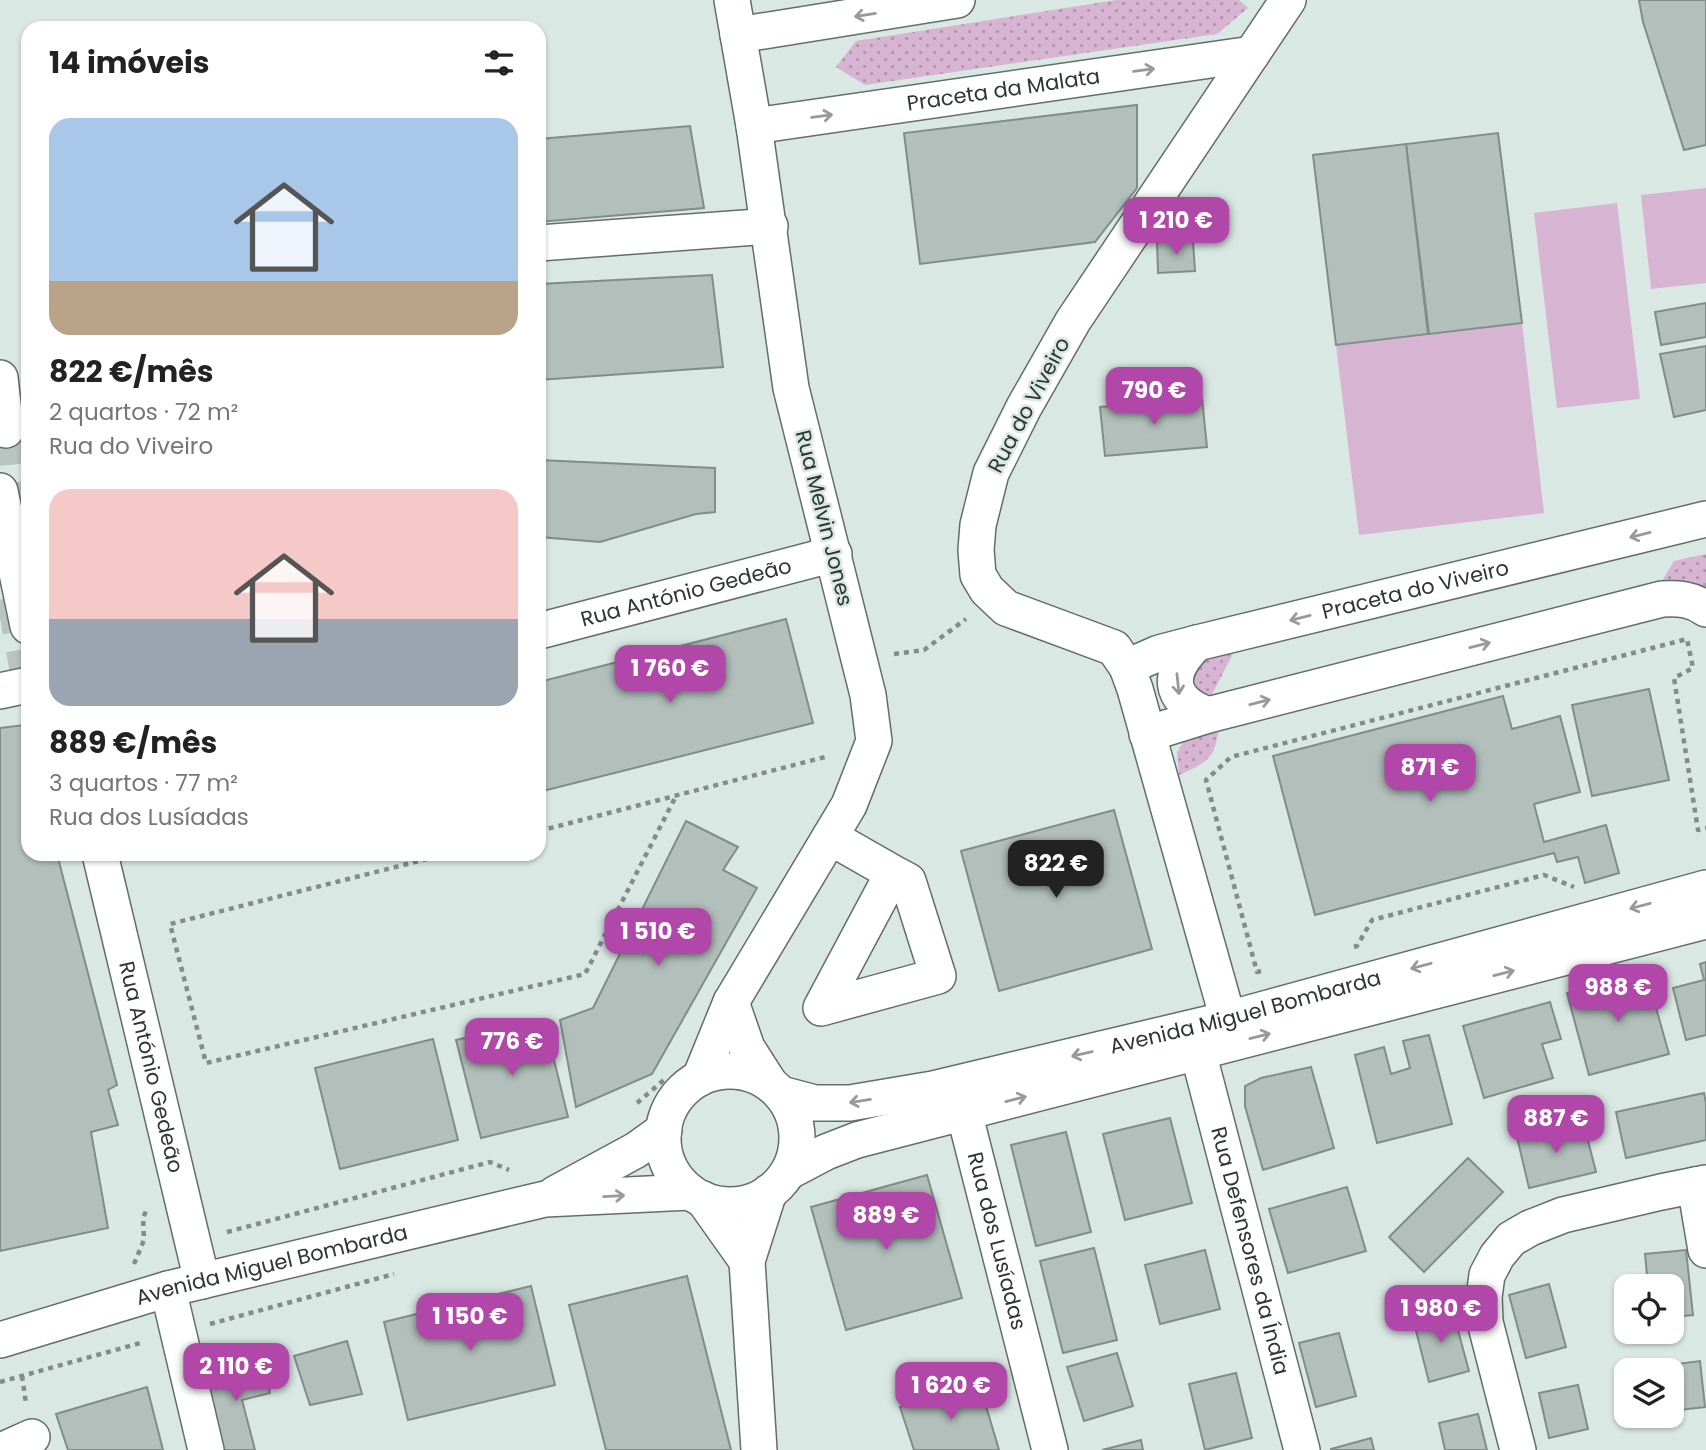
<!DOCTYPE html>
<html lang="pt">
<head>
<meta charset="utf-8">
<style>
	:root { --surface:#fff; --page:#f2f2f2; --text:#222; --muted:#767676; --accent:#b147a8 }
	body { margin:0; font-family:Poppins,sans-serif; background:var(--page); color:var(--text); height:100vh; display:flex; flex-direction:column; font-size:26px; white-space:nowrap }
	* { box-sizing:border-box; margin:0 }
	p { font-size:23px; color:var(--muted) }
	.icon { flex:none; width:38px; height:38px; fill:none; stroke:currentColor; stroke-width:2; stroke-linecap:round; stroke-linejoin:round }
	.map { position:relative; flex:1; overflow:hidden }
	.details { position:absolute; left:21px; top:21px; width:525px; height:840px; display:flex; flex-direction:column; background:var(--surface); border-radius:21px; box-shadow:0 2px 5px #0004 }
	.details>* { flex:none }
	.controls { position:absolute; left:1614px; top:1274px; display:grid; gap:14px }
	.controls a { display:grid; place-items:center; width:70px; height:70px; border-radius:14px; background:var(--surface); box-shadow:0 2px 5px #0004; font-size:35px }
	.price { position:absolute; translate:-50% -60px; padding:0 16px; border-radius:14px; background:var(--accent); color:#fff; font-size:23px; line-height:46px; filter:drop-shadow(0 2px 4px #0008) }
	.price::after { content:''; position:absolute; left:50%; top:42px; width:21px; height:16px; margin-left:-10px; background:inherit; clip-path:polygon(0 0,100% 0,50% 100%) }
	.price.selected { background:#222; color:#fff }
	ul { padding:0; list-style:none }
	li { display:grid; align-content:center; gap:14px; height:371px; padding:0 28px }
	li span { display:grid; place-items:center; height:217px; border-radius:21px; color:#555 }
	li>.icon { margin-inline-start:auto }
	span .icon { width:126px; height:126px; fill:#fffc; stroke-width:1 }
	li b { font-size:30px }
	h2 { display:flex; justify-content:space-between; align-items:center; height:84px; padding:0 28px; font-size:30px }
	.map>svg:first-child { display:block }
	.green { fill:url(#green-dots) }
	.pitch { fill:#d6b4d2 }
	.building { fill:#b2bfba; stroke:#808d88; stroke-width:2 }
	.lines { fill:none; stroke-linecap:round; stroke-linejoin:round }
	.minor-tunnel { stroke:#b8c4c0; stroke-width:35; stroke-dasharray:35 18; stroke-linecap:butt }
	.minor-casing { stroke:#626e69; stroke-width:38 }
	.path { stroke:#828c88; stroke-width:4.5; stroke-dasharray:5 5; stroke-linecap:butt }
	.minor { stroke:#fff; stroke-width:35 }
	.oneway { stroke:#979a99 }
	.labels { text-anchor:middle; stroke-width:5; stroke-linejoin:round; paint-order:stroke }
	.street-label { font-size:21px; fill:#2f3533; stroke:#dae8e3 }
</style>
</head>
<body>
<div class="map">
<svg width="1706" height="1450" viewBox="0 0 1706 1450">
	<defs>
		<pattern id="green-dots" width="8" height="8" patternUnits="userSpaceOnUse" patternTransform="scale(1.75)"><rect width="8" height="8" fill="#d6b4d2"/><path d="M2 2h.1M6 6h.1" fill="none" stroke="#ae93ab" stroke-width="1.8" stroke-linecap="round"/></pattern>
	</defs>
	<rect width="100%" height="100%" fill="#dae8e3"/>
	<g class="green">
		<path d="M1116 0H1239L1248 8 1217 34 865 85 836 67 856 41Z"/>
		<path d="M1706 554V596L1656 591 1674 561Z"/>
		<path d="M1239 642 1206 706 1195 701 1183 666Z"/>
		<path d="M1220 721C1215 756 1213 760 1179 775L1177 752 1188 735Z"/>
	</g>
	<g class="pitch">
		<path d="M1706 188V283L1651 289 1641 195Z"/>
		<path d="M1617 203 1640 399 1557 408 1534 213Z"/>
		<path d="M1522 323 1544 513 1359 535 1336 345Z"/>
	</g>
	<g class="building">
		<path d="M1639 0H1706V145L1684 150 1643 22Z"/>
		<path d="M1137 105V188L1095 242 920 264 904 133Z"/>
		<path d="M690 126 704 208 539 222V139Z"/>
		<path d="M1498 133 1522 323 1429 334 1406 144Z"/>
		<path d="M1406 144 1428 334 1336 345 1313 155Z"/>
		<path d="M1193 241 1195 271 1158 273 1157 242Z"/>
		<path d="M712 275 723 367 539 380V284Z"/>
		<path d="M1706 303V337L1661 345 1655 312Z"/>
		<path d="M1706 346V410L1674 417 1660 354Z"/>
		<path d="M1202 398 1207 447 1105 456 1100 407Z"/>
		<path d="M539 460 715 468V512L696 514 600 542 539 537Z"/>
		<path d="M786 619 813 723 539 792V682Z"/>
		<path d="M1649 689 1669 780 1592 796 1572 705Z"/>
		<path d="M1503 696 1512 729 1560 716 1580 792 1534 804 1544 842 1606 825 1619 873 1585 883 1578 857 1557 862 1554 853 1315 915 1273 756Z"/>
		<path d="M24 725 28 739V854H57L117 1085 108 1090 118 1125 91 1132 108 1228 0 1251V728Z"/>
		<path d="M1114 810 1152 949 999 991 961 851Z"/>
		<path d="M686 821 738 847 723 870 757 888 652 1074 576 1107 560 1020 593 1008Z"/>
		<path d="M1706 962V1035L1686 1040 1673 988 1704 980 1700 964Z"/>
		<path d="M1646 972 1669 1054 1589 1075 1567 993Z"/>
		<path d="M1550 1002 1561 1039 1542 1044 1553 1078 1484 1098 1463 1026Z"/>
		<path d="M544 1019 568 1117 481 1138 456 1040Z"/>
		<path d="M1429 1035 1452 1124 1377 1143 1355 1055 1384 1047 1391 1074 1410 1068 1403 1041Z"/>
		<path d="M433 1039 458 1140 340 1169 315 1068Z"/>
		<path d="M1311 1067 1334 1148 1263 1170 1245 1106V1086L1261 1078Z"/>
		<path d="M1704 1093 1706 1103V1140L1626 1158 1616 1112Z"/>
		<path d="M1170 1118 1192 1203 1125 1220 1103 1134Z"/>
		<path d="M1583 1121 1596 1172 1529 1188 1517 1137Z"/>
		<path d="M1066 1132 1091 1232 1036 1246 1011 1145Z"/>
		<path d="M1468 1158 1503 1192 1424 1272 1389 1237Z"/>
		<path d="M927 1175 962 1298 846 1330 811 1207Z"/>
		<path d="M1347 1187 1366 1251 1288 1273 1269 1209Z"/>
		<path d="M1094 1248 1117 1340 1063 1353 1040 1261Z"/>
		<path d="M1205 1250 1220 1309 1160 1324 1145 1265Z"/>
		<path d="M1686 1250 1693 1315 1671 1317V1286H1648L1645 1254Z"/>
		<path d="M687 1276 731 1450H606L569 1305Z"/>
		<path d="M1549 1284 1566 1347 1526 1358 1509 1295Z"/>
		<path d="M531 1286 555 1385 408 1420 384 1322Z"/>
		<path d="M1452 1308 1469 1371 1429 1382 1413 1319Z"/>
		<path d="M1339 1333 1356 1396 1316 1407 1299 1343Z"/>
		<path d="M347 1341 362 1394 310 1405 294 1356Z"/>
		<path d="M1117 1353 1133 1406 1084 1421 1067 1367Z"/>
		<path d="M262 1361 270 1393 242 1400 255 1450H223L204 1376Z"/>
		<path d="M1700 1361 1705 1407 1671 1411V1370H1661L1660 1366Z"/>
		<path d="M1236 1373 1252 1438 1205 1450 1189 1384Z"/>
		<path d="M979 1382 999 1450H914L900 1407Z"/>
		<path d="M1578 1385 1588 1429 1549 1438 1539 1393Z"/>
		<path d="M147 1387 163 1450H68L56 1414Z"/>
		<path d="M1478 1414 1487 1450H1445L1439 1423Z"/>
		<path d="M1371 1438 1374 1450H1331V1449Z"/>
		<path d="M1141 1440 1143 1450H1102Z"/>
	</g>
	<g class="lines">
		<g class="minor-tunnel">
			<path d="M6 430 12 492 9 524"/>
			<path d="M14 597 28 675"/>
		</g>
		<defs>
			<g id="minor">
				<path id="s1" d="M1288 0 1073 321 1024 407 991 473 978 525 976 550 978 575 987 590 1006 608 1114 648 1127 667 1135 689 1228 1019 1198 1052 1302 1450"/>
				<path d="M738 35 957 0"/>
				<path id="s2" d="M754 126 1252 54"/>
				<path d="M539 243 770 226"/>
				<path d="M0 378 6 430"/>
				<path d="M0 491 28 626"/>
				<path id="s3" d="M539 631 834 554"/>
				<path d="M1197 643C1167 672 1166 699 1208 715"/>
				<path id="s4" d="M1127 667 1159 653 1197 643 1706 519"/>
				<path d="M0 691 28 685"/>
				<path d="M1147 734 1208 715 1662 599C1679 598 1692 599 1706 609"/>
				<path d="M830 837 893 873 821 1008 938 976 908 881 893 873"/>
				<path id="s5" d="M100 854 202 1281"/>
				<path d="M731 1002 747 1048 770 1084"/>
				<circle cx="730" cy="1138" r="67"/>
				<path d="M700 1078 731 1002 849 805 874 741 868 695 791 388 754 126 732 0"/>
				<path id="s6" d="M781 1094 815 1103H850L933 1089 1228 1019 1706 888"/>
				<path id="s7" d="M964 1112 1050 1450"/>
				<path d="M788 1172 826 1152 857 1140 1706 921"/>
				<path d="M1695 1185 1706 1250"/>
				<path d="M555 1194 636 1150 664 1130"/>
				<path d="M703 1199 747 1261"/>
				<path d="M168 1289 206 1450"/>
				<path id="s8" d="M0 1340 168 1289 545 1199 690 1192"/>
				<path d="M3 1450 32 1437"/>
				<path d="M759 1450 747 1261 769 1192"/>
				<path d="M1518 1450 1485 1322 1484 1297 1487 1275 1497 1256 1511 1239 1530 1228 1563 1215 1661 1192 1706 1183"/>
			</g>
		</defs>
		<use href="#minor" class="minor-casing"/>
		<g class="path">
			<path d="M894 654 924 650 966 619"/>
			<path d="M539 831 829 756"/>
			<path d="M447 854 170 924 206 1063 585 974 676 796"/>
			<path d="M1354 947 1357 946 1372 920 1544 875 1574 887"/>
			<path d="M1261 971 1257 972 1206 780 1231 757 1687 639 1693 668 1674 678 1698 830 1706 828"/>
			<path d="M637 1103 665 1079"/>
			<path d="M227 1232 490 1162 509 1170"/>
			<path d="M134 1264 144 1240 143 1218 147 1209"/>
			<path d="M210 1324 394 1274"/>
			<path d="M22 1376 26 1403"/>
			<path d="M0 1382 144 1342"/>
		</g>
		<use href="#minor" class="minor"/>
	</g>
	<defs><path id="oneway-shaft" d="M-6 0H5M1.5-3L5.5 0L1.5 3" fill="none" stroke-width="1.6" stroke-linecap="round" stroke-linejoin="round" transform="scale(1.75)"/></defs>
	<g class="oneway">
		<use href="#oneway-shaft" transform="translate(865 15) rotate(171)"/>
		<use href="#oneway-shaft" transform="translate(1144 70) rotate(-8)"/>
		<use href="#oneway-shaft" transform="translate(822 116) rotate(-8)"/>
		<use href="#oneway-shaft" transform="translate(1640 535) rotate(166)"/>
		<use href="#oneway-shaft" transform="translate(1300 618) rotate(166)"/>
		<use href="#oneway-shaft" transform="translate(1480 645) rotate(-14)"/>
		<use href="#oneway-shaft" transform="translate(1178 684) rotate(84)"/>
		<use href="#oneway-shaft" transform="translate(1260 702) rotate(-14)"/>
		<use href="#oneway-shaft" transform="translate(1640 906) rotate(165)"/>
		<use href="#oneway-shaft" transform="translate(1421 966) rotate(165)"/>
		<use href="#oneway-shaft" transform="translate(1504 973) rotate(-14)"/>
		<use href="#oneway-shaft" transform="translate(1260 1036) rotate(-14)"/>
		<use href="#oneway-shaft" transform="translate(1082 1054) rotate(167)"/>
		<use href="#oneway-shaft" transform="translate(1016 1099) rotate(-14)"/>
		<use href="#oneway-shaft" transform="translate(860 1101) rotate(171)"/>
		<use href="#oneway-shaft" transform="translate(614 1196) rotate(-3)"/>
	</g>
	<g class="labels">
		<g class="street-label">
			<text dy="7" stroke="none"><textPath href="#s2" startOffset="252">Praceta da Malata</textPath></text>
			<text transform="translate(1029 405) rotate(-62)" y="7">Rua do Viveiro</text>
			<text transform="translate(824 518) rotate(76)" y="7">Rua Melvin Jones</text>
			<text dy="7" stroke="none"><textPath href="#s4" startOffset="299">Praceta do Viveiro</textPath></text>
			<text dy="7" stroke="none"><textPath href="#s3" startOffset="152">Rua António Gedeão</textPath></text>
			<text dy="7" stroke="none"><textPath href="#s6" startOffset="476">Avenida Miguel Bombarda</textPath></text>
			<text dy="7" stroke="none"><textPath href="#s5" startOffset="219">Rua António Gedeão</textPath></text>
			<text dy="7" stroke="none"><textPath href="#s7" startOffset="133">Rua dos Lusíadas</textPath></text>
			<text dy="7" stroke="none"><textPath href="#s1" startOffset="1461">Rua Defensores da Índia</textPath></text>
			<text dy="7" stroke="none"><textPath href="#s8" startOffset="282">Avenida Miguel Bombarda</textPath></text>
		</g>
	</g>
</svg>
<div class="controls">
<a><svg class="icon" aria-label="locate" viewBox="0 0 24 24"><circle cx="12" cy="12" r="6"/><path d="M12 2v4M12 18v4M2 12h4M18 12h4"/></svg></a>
<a><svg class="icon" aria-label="layers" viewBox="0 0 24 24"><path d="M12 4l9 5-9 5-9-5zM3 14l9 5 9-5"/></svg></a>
</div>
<b class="price" style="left:1176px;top:257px">1 210 €</b>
<b class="price" style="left:1154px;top:427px">790 €</b>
<b class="price" style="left:670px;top:705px">1 760 €</b>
<b class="price" style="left:1430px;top:804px">871 €</b>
<b class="price selected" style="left:1056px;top:900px">822 €</b>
<b class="price" style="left:658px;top:968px">1 510 €</b>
<b class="price" style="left:1618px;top:1024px">988 €</b>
<b class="price" style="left:512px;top:1078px">776 €</b>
<b class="price" style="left:1556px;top:1155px">887 €</b>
<b class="price" style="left:886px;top:1252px">889 €</b>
<b class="price" style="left:1441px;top:1345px">1 980 €</b>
<b class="price" style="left:470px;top:1353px">1 150 €</b>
<b class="price" style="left:236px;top:1403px">2 110 €</b>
<b class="price" style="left:951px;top:1422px">1 620 €</b>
<section class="details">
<h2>14 imóveis<svg class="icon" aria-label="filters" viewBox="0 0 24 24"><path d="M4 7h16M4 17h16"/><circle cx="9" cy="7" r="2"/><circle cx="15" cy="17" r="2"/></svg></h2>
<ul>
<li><span style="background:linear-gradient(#a9c7e8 75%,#b9a48a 0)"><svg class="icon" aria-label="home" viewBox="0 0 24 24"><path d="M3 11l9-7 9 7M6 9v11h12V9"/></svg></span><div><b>822 €/mês</b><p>2 quartos · 72 m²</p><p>Rua do Viveiro</p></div></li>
<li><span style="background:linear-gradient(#f6c9c9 60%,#9aa5b1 0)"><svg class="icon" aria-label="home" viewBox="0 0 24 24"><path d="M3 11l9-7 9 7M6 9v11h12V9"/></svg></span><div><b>889 €/mês</b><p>3 quartos · 77 m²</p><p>Rua dos Lusíadas</p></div></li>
</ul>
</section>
</div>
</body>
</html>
